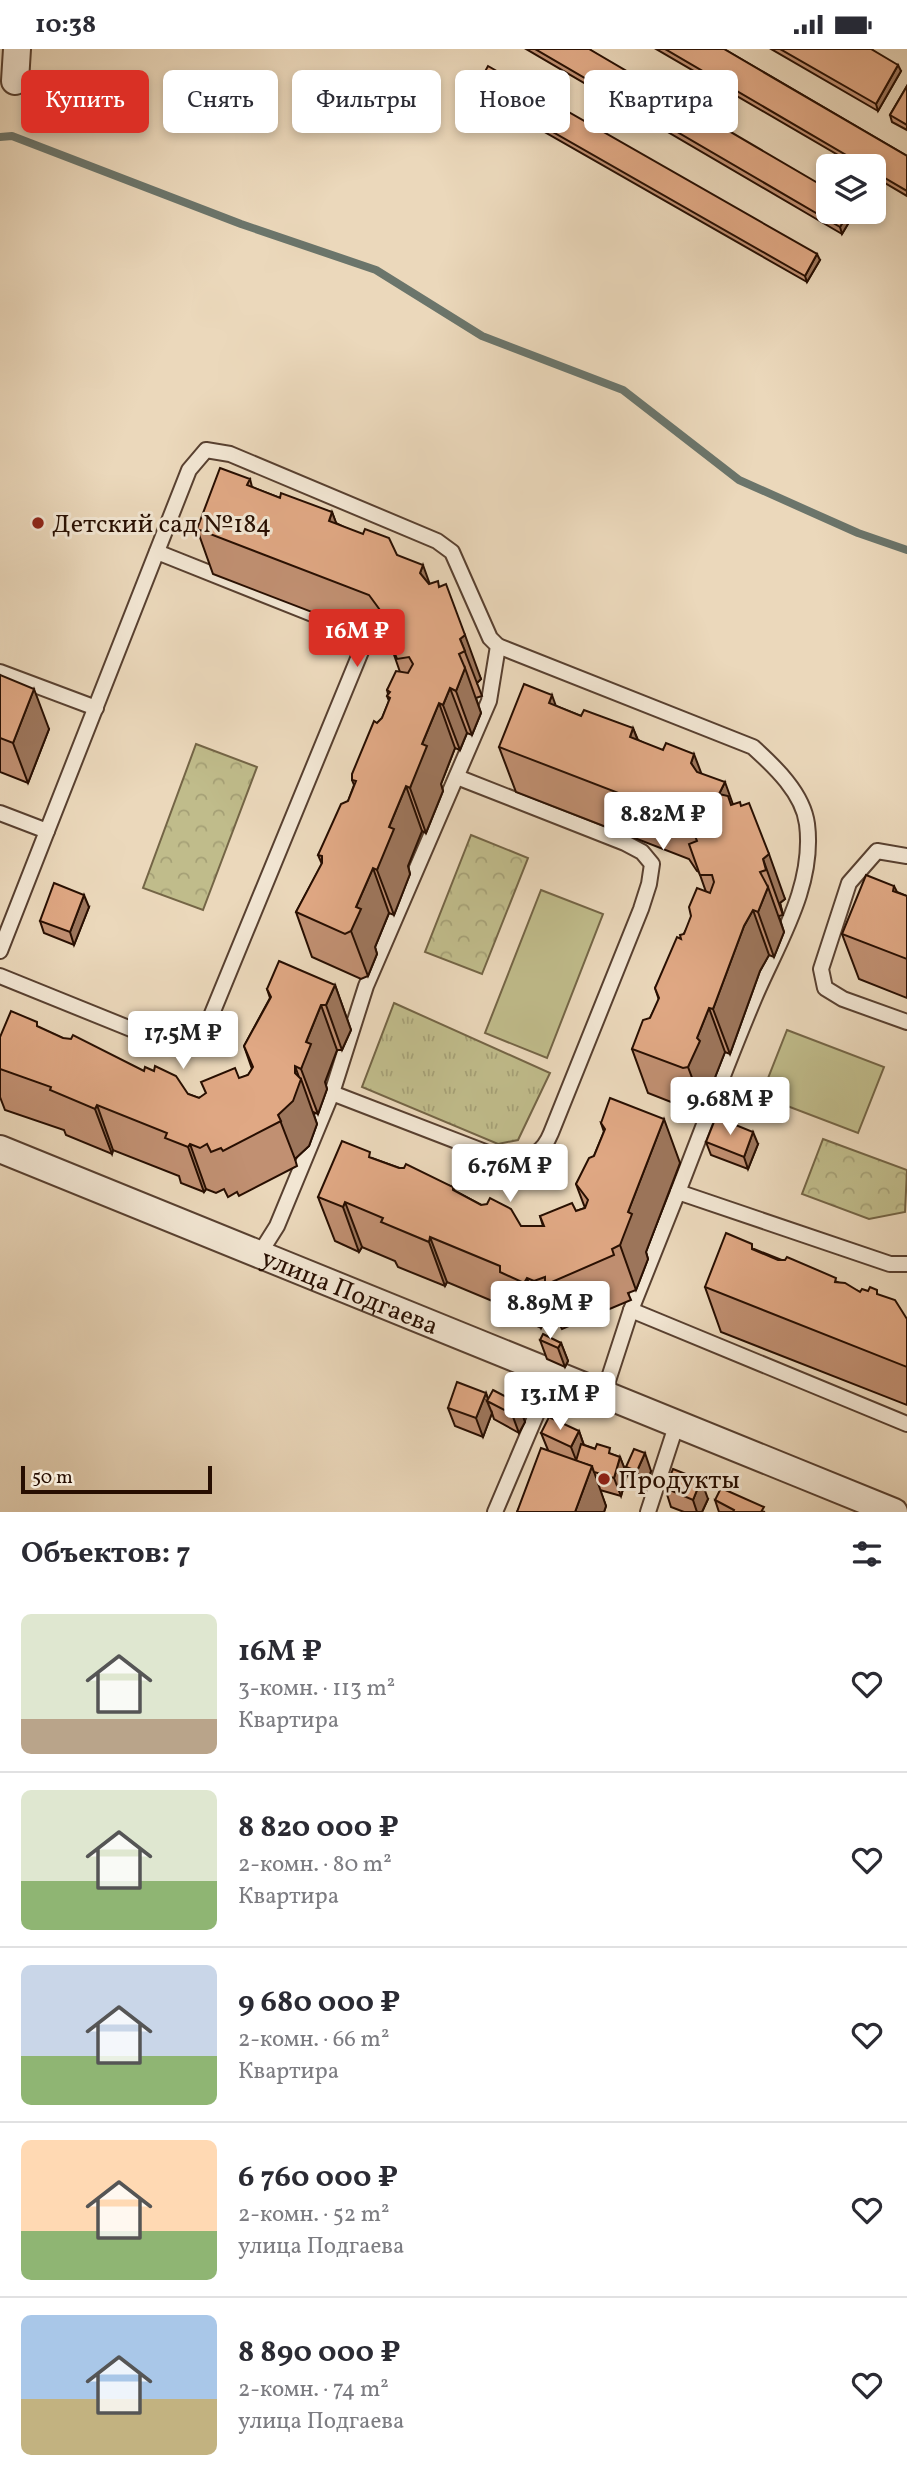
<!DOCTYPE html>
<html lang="ru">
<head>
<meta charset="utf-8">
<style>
	:root { --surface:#fff; --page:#f2f2f3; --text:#2b2b33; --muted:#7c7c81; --line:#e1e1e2; --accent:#d93025 }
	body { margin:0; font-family:Vollkorn,serif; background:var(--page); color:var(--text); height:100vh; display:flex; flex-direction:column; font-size:26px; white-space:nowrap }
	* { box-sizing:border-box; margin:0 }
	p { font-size:23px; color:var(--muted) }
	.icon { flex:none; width:38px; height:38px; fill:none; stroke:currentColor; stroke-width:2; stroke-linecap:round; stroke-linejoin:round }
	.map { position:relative; height:1463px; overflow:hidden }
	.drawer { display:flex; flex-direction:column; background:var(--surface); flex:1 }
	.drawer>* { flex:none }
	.guide { position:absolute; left:21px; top:21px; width:866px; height:63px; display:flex; gap:14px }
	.buttons { position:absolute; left:816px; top:105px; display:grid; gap:14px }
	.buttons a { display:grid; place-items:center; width:70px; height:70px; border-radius:10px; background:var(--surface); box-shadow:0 4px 10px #0003; font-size:35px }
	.scale { position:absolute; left:21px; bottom:18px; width:191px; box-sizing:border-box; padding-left:7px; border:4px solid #270e01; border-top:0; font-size:19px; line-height:24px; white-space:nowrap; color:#270e01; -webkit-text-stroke:5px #f2e6d3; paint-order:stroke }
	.price { position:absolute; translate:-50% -60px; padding:0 16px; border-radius:7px; background:#fff; color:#222; font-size:23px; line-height:46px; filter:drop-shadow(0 2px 4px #0008) }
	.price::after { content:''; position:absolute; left:50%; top:42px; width:21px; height:16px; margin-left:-10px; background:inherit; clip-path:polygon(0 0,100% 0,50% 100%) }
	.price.on { background:var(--accent); color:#fff }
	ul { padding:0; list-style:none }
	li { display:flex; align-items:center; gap:21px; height:175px; padding:0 21px }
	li+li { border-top:2px solid var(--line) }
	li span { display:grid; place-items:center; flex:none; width:196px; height:140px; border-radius:10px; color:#555 }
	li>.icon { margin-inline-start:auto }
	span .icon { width:84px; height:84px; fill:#fffc; stroke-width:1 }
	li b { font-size:30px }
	h2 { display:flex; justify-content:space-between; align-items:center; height:84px; padding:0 21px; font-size:30px }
	.tag { padding:0 24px; border-radius:10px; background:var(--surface); box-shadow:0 4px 10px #0003; font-size:24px; line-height:63px }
	.tag.on { background:var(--accent); color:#fff }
	.status { display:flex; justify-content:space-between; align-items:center; height:49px; padding:0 35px; background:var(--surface); direction:ltr }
	.status svg { height:19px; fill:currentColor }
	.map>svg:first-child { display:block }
	.grass { fill:url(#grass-tufts); stroke:#746546; stroke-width:2 }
	.park { fill:url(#park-crowns); stroke:#746546; stroke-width:2 }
	.pitch { fill:#c0bc8b; stroke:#746546; stroke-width:2 }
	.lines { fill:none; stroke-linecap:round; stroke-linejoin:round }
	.stream { stroke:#6b756b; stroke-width:8 }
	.service-casing { stroke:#584030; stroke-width:18 }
	.minor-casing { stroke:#584030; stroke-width:30 }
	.service { stroke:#f2e6d3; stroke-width:14 }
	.minor { stroke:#f2e6d3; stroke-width:26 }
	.wall { fill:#c19072; stroke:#270e01; stroke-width:2 }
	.shaded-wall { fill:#9d765c; stroke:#270e01; stroke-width:2 }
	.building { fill:#e0a884; stroke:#270e01; stroke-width:2 }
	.poi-dot { fill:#8f2418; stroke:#f2e6d3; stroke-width:2.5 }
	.labels { text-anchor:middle; stroke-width:6; stroke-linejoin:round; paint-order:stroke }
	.poi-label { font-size:26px; fill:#270e01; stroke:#f2e6d3; text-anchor:start }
	.street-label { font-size:26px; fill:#270e01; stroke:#f2e6d3 }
</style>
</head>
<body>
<div class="status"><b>10:38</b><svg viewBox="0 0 49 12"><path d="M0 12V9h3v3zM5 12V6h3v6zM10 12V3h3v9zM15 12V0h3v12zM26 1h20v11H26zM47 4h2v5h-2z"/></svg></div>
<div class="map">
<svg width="907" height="1463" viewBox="0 0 907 1463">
	<defs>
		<pattern id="grass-tufts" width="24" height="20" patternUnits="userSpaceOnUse" patternTransform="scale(1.75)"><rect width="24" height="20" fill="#c0bc8b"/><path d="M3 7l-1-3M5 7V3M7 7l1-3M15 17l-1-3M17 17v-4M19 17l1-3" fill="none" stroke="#a5a076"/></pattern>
		<pattern id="park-crowns" width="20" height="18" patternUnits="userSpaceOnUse" patternTransform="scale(1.75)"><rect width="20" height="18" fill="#c0bc8b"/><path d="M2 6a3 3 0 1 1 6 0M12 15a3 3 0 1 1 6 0" fill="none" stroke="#a5a076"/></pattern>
	</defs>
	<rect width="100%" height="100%" fill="#ebd8bb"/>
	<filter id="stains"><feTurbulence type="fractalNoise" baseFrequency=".00286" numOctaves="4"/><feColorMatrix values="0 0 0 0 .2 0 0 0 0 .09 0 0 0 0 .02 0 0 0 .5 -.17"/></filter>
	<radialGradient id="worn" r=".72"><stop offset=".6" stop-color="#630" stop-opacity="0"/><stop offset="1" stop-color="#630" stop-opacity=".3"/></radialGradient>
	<path class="grass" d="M394 954 550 1024 518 1091 498 1095 362 1038Z"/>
	<g class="park">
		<path d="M196 695 257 718 203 861 143 839Z"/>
		<path d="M471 786 528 809 482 925 425 903Z"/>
		<path d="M823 1090 907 1121 905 1163 869 1170 802 1145Z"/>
	</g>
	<g class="pitch">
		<path d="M541 841 603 865 547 1009 485 984Z"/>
		<path d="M787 981 884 1018 858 1084 761 1047Z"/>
	</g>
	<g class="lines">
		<path class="stream" d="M0 88 12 87 241 175 376 221 482 287 623 341 739 431 858 484 907 501"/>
		<defs>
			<g id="service">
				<path d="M498 597 753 698C774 717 803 744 807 775 815 838 777 895 754 950 727 1014 703 1079 678 1143"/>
				<path d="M0 623 96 659"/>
				<path d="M0 764 47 782 0 902"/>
				<path d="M47 782 189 421 206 401 230 405 437 492 452 503 490 589 498 597 489 652 366 937 332 1044"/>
				<path d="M907 807 877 802 849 834 821 920 825 939 843 950 907 973"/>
				<path d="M0 927 173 997 188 996 202 989 362 600 360 590 350 580 157 503"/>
				<path d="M260 1204 277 1177 332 1044 511 1113C531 1109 543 1104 551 1084L641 860 649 835 652 815 642 803 625 794 457 728"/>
				<path d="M631 1261 907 1375"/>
				<path d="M604 1344 631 1261 678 1143 890 1215H907"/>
				<path d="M495 1463 554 1324"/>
				<path d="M648 1463 677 1374"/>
			</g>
			<g id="minor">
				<path d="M15 32 17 0"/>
				<path id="s1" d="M0 1100 894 1463"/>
			</g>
		</defs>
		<use href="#service" class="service-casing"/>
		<use href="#minor" class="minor-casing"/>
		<use href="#service" class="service"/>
		<use href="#minor" class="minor"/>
	</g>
	<g class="wall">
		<path d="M526 0H589L828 163H855L842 185Z"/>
		<path d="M656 0H724L907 107V147L873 127V117H857Z"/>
		<path d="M771 0H871L901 22 878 62Z"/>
		<path d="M907 37V81L892 73 890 66Z"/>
		<path d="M476 39 820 211 807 233 478 45Z"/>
		<path d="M250 430 252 438 280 449 332 463 336 474 397 506 430 535 440 538 481 630 477 634 482 647 476 649 481 664 472 686 467 684 460 701 455 699 441 735 443 742 426 784 422 782 408 817 410 825 394 866 389 864 375 898 377 905 368 927 361 930 312 908 296 863 322 815 318 806 348 752 354 736 352 731 377 674 382 669 389 652 387 647 388 645 387 641 400 623 392 600 385 591 213 525 197 480Z"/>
		<path d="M0 626 49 680 28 734 0 723Z"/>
		<path d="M556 657 581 667 633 679 638 691 701 725 733 755 785 850 780 854 783 866 779 867 784 883 774 908 769 906 760 922 730 1005 725 1003 714 1031 716 1037 705 1063 699 1064 648 1044 632 1000 650 969 659 951 655 939 706 843 699 823 697 822 689 810 516 743 499 698Z"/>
		<path d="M894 837 897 843 907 847V949L859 930 842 885Z"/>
		<path d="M89 858 74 896 44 884 40 872Z"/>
		<path d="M335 936 351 981 342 1001H337L325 1033 327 1040 318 1065 313 1063 317 1075 309 1097 295 1110 297 1117 239 1147 237 1143 228 1148 224 1140 216 1144 206 1140 204 1143 181 1134 179 1127 113 1101 112 1105 66 1086 64 1081 5 1061 0 1048V988L40 979 188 1045 199 1049 248 1026 252 1020 244 997 270 949 267 940Z"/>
		<path d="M601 1074 680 1114 646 1203 648 1210 636 1241 628 1244 631 1251 562 1280 559 1274 550 1277 543 1274 541 1279 516 1267 514 1261 447 1233 445 1237 398 1218 395 1212 362 1198 359 1203 335 1192 318 1148 372 1109 453 1138 455 1142 521 1177H543L540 1167 576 1162 585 1159 576 1135 594 1107 604 1083Z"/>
		<path d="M706 1093 758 1095 748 1120 711 1106Z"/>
		<path d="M754 1200 837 1233 860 1243 878 1246 907 1270V1356L721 1283 705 1238Z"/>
		<path d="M540 1291 561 1294 568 1312 565 1318 547 1310Z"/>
		<path d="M486 1344 488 1350 518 1354 525 1373 519 1384 494 1370 492 1364 483 1388 455 1377 448 1359Z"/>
		<path d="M579 1382 584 1396 620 1408 627 1426 621 1447 600 1441 606 1457 604 1463H517L548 1401 541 1384Z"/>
		<path d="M626 1418 651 1422 644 1440 633 1436Z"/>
		<path d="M665 1439 708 1450 702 1463H684L671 1458Z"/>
		<path d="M715 1451 765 1463H719Z"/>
	</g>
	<g class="shaded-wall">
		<path d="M898 16 901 22 878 62 876 55Z"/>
		<path d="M849 163H855L842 185 840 178Z"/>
		<path d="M817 205 820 211 807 233 805 227Z"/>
		<path d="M332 463 349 508 329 472Z"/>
		<path d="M423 516 439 561 420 524Z"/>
		<path d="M465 586 481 630 477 634 460 590Z"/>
		<path d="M465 619 481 664 472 686 456 642Z"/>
		<path d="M450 639 467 684 460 701 443 656Z"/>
		<path d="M34 640 49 680 28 734 13 694Z"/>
		<path d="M552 646 568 691 549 654Z"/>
		<path d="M439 654 455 699 441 735 443 742 426 784 410 739 422 695Z"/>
		<path d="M633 679 650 724 630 688Z"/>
		<path d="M694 705 711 750 691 714Z"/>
		<path d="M725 733 741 778 719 745Z"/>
		<path d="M406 737 422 782 408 817 410 825 394 866 377 821 389 778Z"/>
		<path d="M769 805 785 850 780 854 783 866 763 810Z"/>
		<path d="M373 819 389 864 375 898 377 905 368 927 351 882 356 858Z"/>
		<path d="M768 838 784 883 774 908 758 863Z"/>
		<path d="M84 846 89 858 74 896 70 883Z"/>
		<path d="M753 861 769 906 760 922 730 1005 713 960 744 877Z"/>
		<path d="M335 936 351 981 342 1001 326 956Z"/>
		<path d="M321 956 337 1001 325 1033 327 1040 318 1065 301 1020 306 993Z"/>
		<path d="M709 959 725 1003 714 1031 716 1037 705 1063 688 1018 697 989Z"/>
		<path d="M295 1017 300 1031 301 1030 317 1075 309 1097 295 1110 278 1066 295 1024Z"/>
		<path d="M97 1056 113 1101 112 1105 95 1060Z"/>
		<path d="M664 1070 680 1114 646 1203 648 1210 636 1241 620 1196 628 1163Z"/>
		<path d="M753 1083 758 1095 748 1120 744 1108Z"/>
		<path d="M190 1095 206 1140 204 1143 188 1098Z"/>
		<path d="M345 1153 362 1198 359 1203 343 1158Z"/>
		<path d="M430 1188 447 1233 445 1237 429 1193Z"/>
		<path d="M527 1229 543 1274 541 1279 524 1234Z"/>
		<path d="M561 1294 568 1312 565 1318 558 1299Z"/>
		<path d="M486 1344 489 1353 487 1352 492 1364 483 1388 476 1369Z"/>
		<path d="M518 1354 525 1373 519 1384 512 1365Z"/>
		<path d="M579 1382 585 1400 578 1416 571 1398Z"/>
		<path d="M645 1404 651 1422 644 1440 637 1422Z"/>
		<path d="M620 1408 627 1426 621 1447 614 1429Z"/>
		<path d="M592 1417 606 1457 604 1463H575Z"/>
		<path d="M701 1431 708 1450 702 1463H697L693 1451Z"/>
	</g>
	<g class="building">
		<path d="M535 0H589L828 140V163H849L840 178Z"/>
		<path d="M665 0H724L907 107V142L873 122V117H865Z"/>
		<path d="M780 0H871L898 16 876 55Z"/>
		<path d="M488 17 817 205 805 227 476 39Z"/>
		<path d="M907 37V76L890 66Z"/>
		<path d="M220 419 250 430 247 436 280 449 281 444 332 463 329 472 363 485 365 480 389 489 397 506 423 516 420 524 429 535 438 532 439 538 446 535 465 586 460 590 465 602 459 605 465 619 456 642 450 639 443 656 439 654 422 695 427 697 410 739 406 737 389 778 394 780 377 821 373 819 356 858 361 860 351 882 345 885 296 863 322 814V807L318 806 341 755 348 752 356 732 352 731V725L374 672 377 674 382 669 390 649 387 647 390 643 387 641 396 622 408 624 413 615 409 608 397 610 383 576 393 572 390 565 380 561 369 546 197 480Z"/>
		<path d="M0 626 34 640 13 694 0 689Z"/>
		<path d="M524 635 552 646 549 654 581 667 584 661 633 679 630 688 663 701 666 694 694 705 691 714 697 723 725 733 719 745 728 747 731 756 740 753 741 757 749 754 769 805 763 810 766 821 760 823 768 838 758 863 753 861 744 877 713 960 709 959 697 989 700 992 688 1018 683 1019 632 1000 643 971 650 969 659 949 655 939 677 888 681 890 680 886 684 885 691 867 689 858 697 839 710 844 714 833 712 826H700L689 795 697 792 693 782 680 778 673 765 499 698Z"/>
		<path d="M866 826 894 837 893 842 907 847V910L842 885Z"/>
		<path d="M54 834 84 846 70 883 40 872Z"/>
		<path d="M279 912 335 936 326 956H321L306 993 311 995 301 1020 295 1017V1024L301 1030 293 1052 278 1066 281 1072 223 1102 221 1099 211 1103 207 1095 200 1099 190 1095 188 1098 165 1089 167 1084 97 1056 95 1060 50 1041 51 1038 0 1020V988L11 962 37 973V977L63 989 71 990 73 986 144 1022 145 1018 154 1022 155 1017 176 1027 188 1045 199 1049 206 1044 201 1033 235 1019 239 1029 248 1026 253 1018 244 997 271 948 267 940Z"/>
		<path d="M610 1049 664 1070 628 1163 632 1165 620 1196 612 1200 614 1206 545 1236V1228L534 1232 527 1229 524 1234 500 1223V1217L430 1188 429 1193 381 1173 383 1169 345 1153 343 1158 318 1148 342 1092 370 1103 369 1108 399 1119H404L406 1115 453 1138V1141L481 1156 487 1155 490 1149 511 1160 521 1177H544L540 1167 572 1154 576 1162 585 1159 588 1151 576 1135 589 1109 594 1107 605 1080 601 1074Z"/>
		<path d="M716 1068 753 1083 744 1108 706 1093Z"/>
		<path d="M726 1184 752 1195V1200L778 1211H785L787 1208 836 1229 835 1233 845 1234 860 1243 862 1240 868 1242 870 1238 877 1241V1245L895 1251 907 1270V1318L705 1238Z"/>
		<path d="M543 1285 561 1294 558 1299 540 1291Z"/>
		<path d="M457 1333 486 1344 476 1369 448 1359Z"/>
		<path d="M493 1341 518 1354 512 1365 487 1352Z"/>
		<path d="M549 1368 579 1382 571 1398 541 1384Z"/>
		<path d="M581 1395 595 1400 597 1395 610 1399 609 1404 620 1408 614 1429 594 1423 592 1417 576 1412Z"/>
		<path d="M541 1399 592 1417 575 1463H517Z"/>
		<path d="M634 1400 645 1404 637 1422 626 1418Z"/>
		<path d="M673 1420 701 1431 693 1451 665 1439Z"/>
		<path d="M721 1439 764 1458 761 1463H733L734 1461 715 1451Z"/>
	</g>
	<g class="poi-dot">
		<circle cx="38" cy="474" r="7"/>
		<circle cx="604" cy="1430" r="7"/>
	</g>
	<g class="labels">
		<g class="poi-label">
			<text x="52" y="483">Детский сад №184</text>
			<text x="618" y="1439">Продукты</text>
		</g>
		<g class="street-label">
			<text dy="9" stroke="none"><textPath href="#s1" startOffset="378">улица Подгаева</textPath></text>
		</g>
	</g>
	<rect width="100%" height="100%" filter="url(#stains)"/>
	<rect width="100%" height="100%" fill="url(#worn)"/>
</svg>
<div class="buttons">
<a><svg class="icon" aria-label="layers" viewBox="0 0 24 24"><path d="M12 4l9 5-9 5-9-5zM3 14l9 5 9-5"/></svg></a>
</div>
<div class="scale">50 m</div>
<b class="price on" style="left:357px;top:620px">16M ₽</b>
<b class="price" style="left:663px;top:803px">8.82M ₽</b>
<b class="price" style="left:183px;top:1022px">17.5M ₽</b>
<b class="price" style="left:730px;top:1088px">9.68M ₽</b>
<b class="price" style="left:510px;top:1155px">6.76M ₽</b>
<b class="price" style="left:550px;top:1292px">8.89M ₽</b>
<b class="price" style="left:560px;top:1383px">13.1M ₽</b>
<div class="guide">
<a class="tag on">Купить</a>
<a class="tag">Снять</a>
<a class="tag">Фильтры</a>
<a class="tag">Новое</a>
<a class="tag">Квартира</a>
</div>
</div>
<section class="drawer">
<h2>Объектов: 7<svg class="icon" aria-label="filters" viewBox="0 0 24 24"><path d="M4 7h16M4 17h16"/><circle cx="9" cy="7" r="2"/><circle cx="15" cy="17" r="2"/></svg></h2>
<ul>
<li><span style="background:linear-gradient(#dfe7d0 75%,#b9a48a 0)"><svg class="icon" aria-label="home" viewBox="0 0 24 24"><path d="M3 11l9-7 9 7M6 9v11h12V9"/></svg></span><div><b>16M ₽</b><p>3-комн. · 113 m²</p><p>Квартира</p></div><svg class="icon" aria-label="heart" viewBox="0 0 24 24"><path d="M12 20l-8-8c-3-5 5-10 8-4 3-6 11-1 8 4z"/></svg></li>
<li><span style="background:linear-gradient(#dfe7d0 65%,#8fb573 0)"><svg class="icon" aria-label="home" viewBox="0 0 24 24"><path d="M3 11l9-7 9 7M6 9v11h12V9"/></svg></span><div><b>8 820 000 ₽</b><p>2-комн. · 80 m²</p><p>Квартира</p></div><svg class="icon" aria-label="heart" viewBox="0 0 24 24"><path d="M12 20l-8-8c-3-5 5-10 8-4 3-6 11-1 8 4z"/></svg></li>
<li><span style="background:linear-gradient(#c9d6e8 65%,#8fb573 0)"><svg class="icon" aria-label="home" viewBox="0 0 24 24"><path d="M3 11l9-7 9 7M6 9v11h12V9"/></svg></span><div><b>9 680 000 ₽</b><p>2-комн. · 66 m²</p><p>Квартира</p></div><svg class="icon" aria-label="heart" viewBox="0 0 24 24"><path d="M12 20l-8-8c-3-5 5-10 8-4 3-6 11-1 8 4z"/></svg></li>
<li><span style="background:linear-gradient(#ffd9b3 65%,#8fb573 0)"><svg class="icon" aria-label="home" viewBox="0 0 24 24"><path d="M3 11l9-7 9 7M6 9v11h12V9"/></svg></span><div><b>6 760 000 ₽</b><p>2-комн. · 52 m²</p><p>улица Подгаева</p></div><svg class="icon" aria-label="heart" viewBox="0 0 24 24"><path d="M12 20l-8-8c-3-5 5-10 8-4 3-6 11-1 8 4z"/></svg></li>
<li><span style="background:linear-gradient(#a9c7e8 60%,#c2b280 0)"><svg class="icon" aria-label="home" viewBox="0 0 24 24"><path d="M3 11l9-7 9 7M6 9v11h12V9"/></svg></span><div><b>8 890 000 ₽</b><p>2-комн. · 74 m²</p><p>улица Подгаева</p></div><svg class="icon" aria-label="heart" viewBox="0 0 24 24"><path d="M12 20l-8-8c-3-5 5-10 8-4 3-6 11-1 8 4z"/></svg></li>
</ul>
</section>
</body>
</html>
